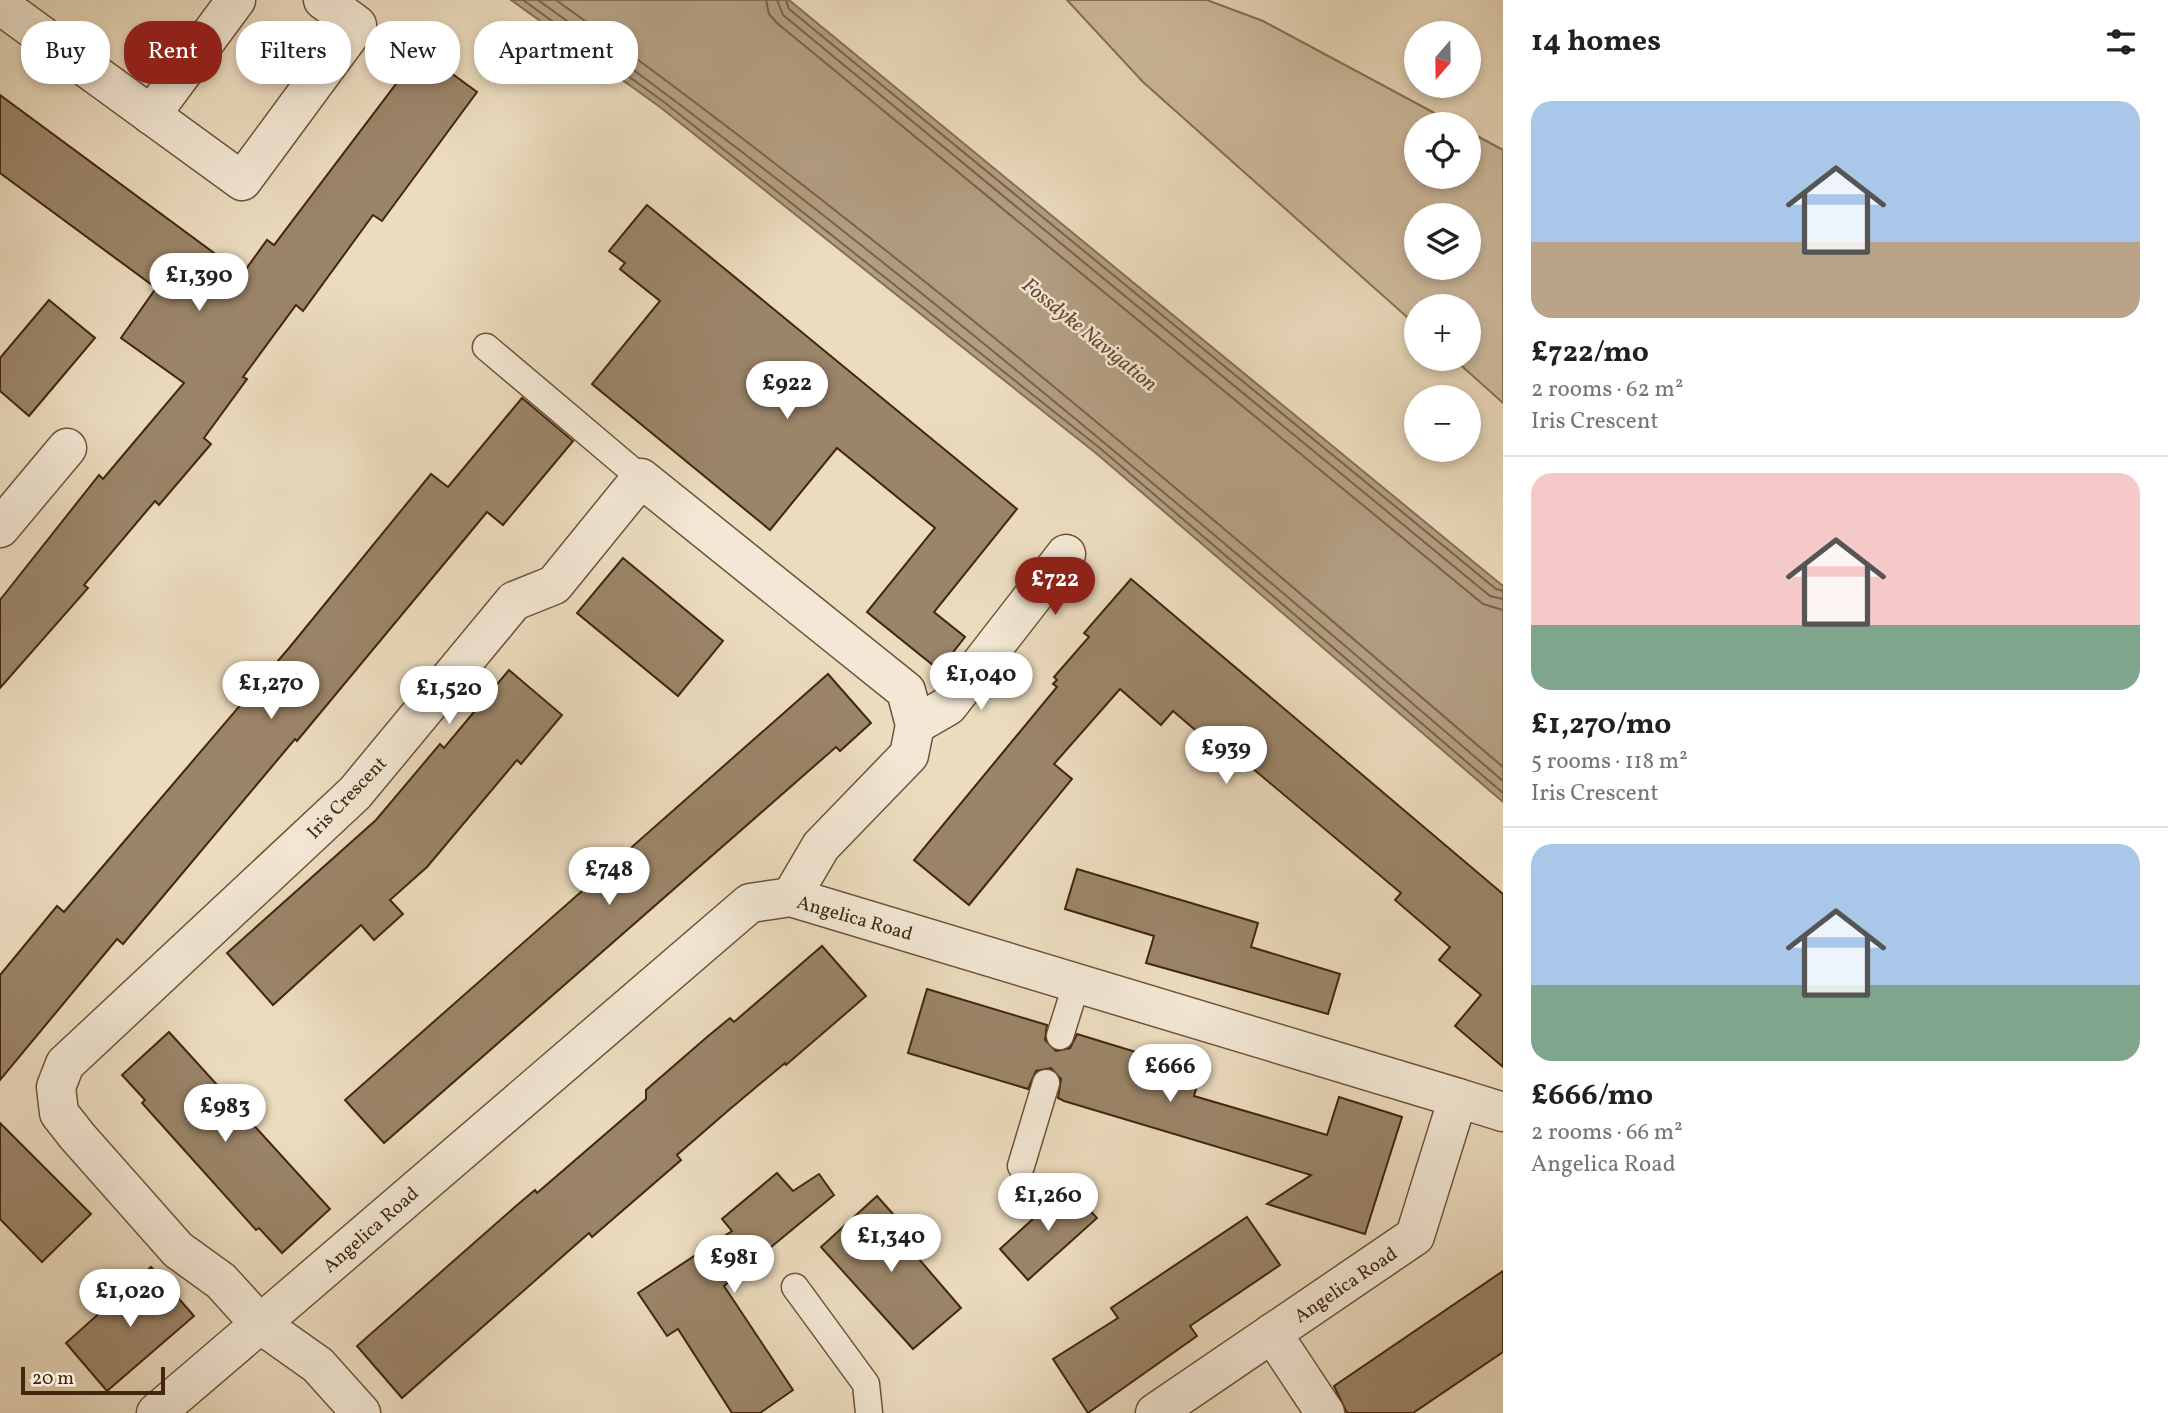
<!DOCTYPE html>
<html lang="en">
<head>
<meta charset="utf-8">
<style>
	:root { --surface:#fff; --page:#f2f2f2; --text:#202124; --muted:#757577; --line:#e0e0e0; --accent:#8f2418 }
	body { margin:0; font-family:Vollkorn,serif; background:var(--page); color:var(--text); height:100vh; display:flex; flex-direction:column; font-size:26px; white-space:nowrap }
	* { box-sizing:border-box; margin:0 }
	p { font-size:23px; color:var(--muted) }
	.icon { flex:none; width:38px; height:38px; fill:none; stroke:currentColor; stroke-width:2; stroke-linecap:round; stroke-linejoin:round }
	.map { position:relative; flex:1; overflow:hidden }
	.sheet { display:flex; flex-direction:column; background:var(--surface); width:665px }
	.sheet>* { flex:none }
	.guide { position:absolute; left:21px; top:21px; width:665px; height:63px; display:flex; gap:14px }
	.needle { width:46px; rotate:200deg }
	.fabs { position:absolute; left:1404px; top:21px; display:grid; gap:14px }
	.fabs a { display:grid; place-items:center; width:77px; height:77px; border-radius:50%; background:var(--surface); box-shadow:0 4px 10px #0003; font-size:35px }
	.scale { position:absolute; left:21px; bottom:18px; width:144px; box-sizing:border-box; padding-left:7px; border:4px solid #43260b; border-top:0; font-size:19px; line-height:24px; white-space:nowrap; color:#43260b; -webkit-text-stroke:5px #f3e8d5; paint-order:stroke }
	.price { position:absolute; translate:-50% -60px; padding:0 16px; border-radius:24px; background:#fff; color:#222; font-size:23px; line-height:46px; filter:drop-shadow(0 2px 4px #0008) }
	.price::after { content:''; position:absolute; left:50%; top:42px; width:21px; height:16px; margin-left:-10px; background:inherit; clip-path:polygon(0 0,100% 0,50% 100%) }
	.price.on { background:var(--accent); color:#fff }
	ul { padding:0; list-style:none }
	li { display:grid; align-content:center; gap:14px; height:371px; padding:0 28px }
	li+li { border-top:2px solid var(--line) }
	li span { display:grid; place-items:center; height:217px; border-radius:21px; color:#555 }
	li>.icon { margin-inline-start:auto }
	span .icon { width:126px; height:126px; fill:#fffc; stroke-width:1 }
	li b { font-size:30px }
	h2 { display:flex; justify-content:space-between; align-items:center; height:84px; padding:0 28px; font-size:30px }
	.pill { padding:0 24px; border-radius:28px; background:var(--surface); box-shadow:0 4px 10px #0003; font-size:24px; line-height:63px }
	.pill.on { background:var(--accent); color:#fff }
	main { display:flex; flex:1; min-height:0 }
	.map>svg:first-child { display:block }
	.green { fill:#cfbda0; stroke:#897256; stroke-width:2; fill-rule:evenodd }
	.water { fill:#b39e82; stroke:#866e52; stroke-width:2 }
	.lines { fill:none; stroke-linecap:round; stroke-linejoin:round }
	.shore { stroke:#7b6246; stroke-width:2 }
	.building { fill:#9b8569; stroke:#43260b; stroke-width:2 }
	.lane-casing { stroke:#6d5438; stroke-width:29 }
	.street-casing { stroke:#6d5438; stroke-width:41 }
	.lane { stroke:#f3e8d5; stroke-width:26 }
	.street { stroke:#f3e8d5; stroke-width:38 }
	.labels { text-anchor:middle; stroke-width:5; stroke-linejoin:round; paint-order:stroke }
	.street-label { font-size:19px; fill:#43260b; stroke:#f3e8d5 }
	.water-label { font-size:21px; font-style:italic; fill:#654a2f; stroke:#f3e8d5 }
</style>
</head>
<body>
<main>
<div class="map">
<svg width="1503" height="1413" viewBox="0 0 1503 1413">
	<rect width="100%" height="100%" fill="#ecdcbf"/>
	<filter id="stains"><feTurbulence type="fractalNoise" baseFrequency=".00286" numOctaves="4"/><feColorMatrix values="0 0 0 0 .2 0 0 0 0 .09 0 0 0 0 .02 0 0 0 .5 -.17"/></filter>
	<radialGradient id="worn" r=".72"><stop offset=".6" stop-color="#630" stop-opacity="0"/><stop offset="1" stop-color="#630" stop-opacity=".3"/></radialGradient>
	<path class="green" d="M1067 0H1207L1263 21 1455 124H1416V177H1468V131L1503 150V403L1454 359H1468V306H1416V325L1143 82ZM1416 215H1468V268H1416Z"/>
	<path class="water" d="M511 0H789L1503 586V802L1097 454 660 107Z"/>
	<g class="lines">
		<g class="shore">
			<path d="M523 0 664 102 1101 449 1503 793"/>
			<path d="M538 0C874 242 1189 512 1503 781"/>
			<path d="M556 0C886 237 1195 503 1503 767"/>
			<path d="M766 0 769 14 777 23 1483 604 1503 610"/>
			<path d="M777 0 783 15 1490 596 1503 599"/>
			<path d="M786 0 789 9 1496 589 1503 591"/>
		</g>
	</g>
	<g class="building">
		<path d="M421 51 477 92 382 221 373 215 303 311 296 305 243 377 247 379 204 438 211 444 159 505 155 501 84 585 88 588 0 688V600L99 475 103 479 184 383 121 338 156 288 0 173V95L233 267 237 262 246 269 267 240 274 245Z"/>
		<path d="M647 205 1017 509 934 612 965 637 939 670 867 612 935 528 837 448 770 530 592 384 660 301 620 269 625 263 609 251Z"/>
		<path d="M49 300 95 338 29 416 0 391V358Z"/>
		<path d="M522 398 573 441 503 525 487 512 297 741 295 739 123 944 117 939 0 1080V975L57 906 64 912 289 648 431 474 448 487Z"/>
		<path d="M623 558 723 641 678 696 577 613Z"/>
		<path d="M1131 579 1503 894V1067L1455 1026 1481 995 1439 960 1450 947 1395 900 1401 893 1233 752 1228 758 1173 711 1161 725 1120 689 1054 764 1072 779 969 905 914 860 1057 687 1053 684 1057 680 1054 677 1089 637 1084 633Z"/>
		<path d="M509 670 562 715 521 764 517 760 427 867 390 900 403 914 374 940 361 925 273 1005 227 953 376 820 440 744 444 748Z"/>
		<path d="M828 674 871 723 840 751 836 747 384 1143 345 1100Z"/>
		<path d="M1077 869 1258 923 1251 947 1340 974 1328 1014 1146 963 1154 936 1065 909Z"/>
		<path d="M822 946 866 996 786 1065 785 1063 730 1109 677 1155 681 1160 592 1237 589 1233 402 1398 357 1346 516 1206 535 1190 537 1193 646 1099V1090L707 1037 730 1018 734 1022Z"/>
		<path d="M927 989 1047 1025 1045 1040 1056 1051 1070 1048 1077 1034 1201 1072 1194 1096 1327 1135 1339 1097 1402 1117 1365 1234 1267 1204 1311 1175 1064 1101 1058 1098 1061 1079 1051 1068 1036 1071 1028 1089 908 1053Z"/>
		<path d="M169 1032 330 1209 282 1253 259 1228 256 1230 142 1103 145 1100 122 1075Z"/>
		<path d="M0 1123 91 1214 42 1262 0 1219Z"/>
		<path d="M777 1173 793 1191 819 1174 834 1195 724 1286 793 1390 760 1413H732L678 1329 667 1336 638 1293 732 1231 722 1219Z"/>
		<path d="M1068 1187 1097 1218 1028 1280 1000 1249Z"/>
		<path d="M877 1196 901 1223 894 1230 961 1308 913 1349 821 1247Z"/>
		<path d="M1247 1217 1280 1265 1190 1326 1197 1336 1088 1413 1053 1359 1118 1318 1111 1308Z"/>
		<path d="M151 1267 194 1316 107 1391 66 1343Z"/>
		<path d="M1503 1271V1352L1413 1413H1347L1334 1386Z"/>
	</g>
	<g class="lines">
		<defs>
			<g id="lane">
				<path d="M486 347 641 478"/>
				<path d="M1060 1036 1077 982"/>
				<path d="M1021 1166 1046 1083"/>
				<path d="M795 1287 866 1384 869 1413"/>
			</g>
			<g id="street">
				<path d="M0 5 242 181 357 25 323 0"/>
				<path d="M151 115 236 0"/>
				<path d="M0 528 67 448"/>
				<path d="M915 725 948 706 1066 554"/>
				<path d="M1458 1098 1503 1112"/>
				<path d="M1272 1333 1325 1413"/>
				<path d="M156 1413 260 1324 221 1281 178 1250 77 1136 59 1113 56 1087 65 1064 355 793 514 601 554 585 641 478 906 691 915 725 909 755 821 846 791 897"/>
				<path d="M361 1413 318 1365 260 1324 750 903 791 897 1458 1098 1415 1236 1155 1413"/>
			</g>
		</defs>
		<use href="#lane" class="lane-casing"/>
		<use href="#street" class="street-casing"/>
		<use href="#lane" class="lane"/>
		<use href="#street" class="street"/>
	</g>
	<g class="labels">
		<g class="street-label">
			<text transform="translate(346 797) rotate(-46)" y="7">Iris Crescent</text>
			<text transform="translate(855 917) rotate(16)" y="7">Angelica Road</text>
			<text transform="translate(370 1229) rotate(-41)" y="7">Angelica Road</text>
			<text transform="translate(1345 1284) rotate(-34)" y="7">Angelica Road</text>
		</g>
		<g class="water-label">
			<text transform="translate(1090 334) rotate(39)" y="7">Fossdyke Navigation</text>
		</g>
	</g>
	<rect width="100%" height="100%" filter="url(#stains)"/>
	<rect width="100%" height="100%" fill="url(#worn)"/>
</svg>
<div class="fabs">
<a><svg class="needle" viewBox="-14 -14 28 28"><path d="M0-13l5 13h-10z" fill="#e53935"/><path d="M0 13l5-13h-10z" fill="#757577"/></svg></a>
<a><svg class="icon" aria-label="locate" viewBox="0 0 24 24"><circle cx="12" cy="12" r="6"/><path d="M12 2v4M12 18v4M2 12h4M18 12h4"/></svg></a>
<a><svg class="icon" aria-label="layers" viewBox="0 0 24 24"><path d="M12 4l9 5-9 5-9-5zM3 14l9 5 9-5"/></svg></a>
<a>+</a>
<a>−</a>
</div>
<div class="scale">20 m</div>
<b class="price" style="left:199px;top:313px">£1,390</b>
<b class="price" style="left:787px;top:421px">£922</b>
<b class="price on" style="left:1055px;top:617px">£722</b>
<b class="price" style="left:981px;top:712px">£1,040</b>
<b class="price" style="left:271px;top:721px">£1,270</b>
<b class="price" style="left:449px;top:726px">£1,520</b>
<b class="price" style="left:1226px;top:786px">£939</b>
<b class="price" style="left:609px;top:907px">£748</b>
<b class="price" style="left:1170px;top:1104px">£666</b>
<b class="price" style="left:225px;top:1144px">£983</b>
<b class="price" style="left:1048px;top:1233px">£1,260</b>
<b class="price" style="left:891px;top:1274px">£1,340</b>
<b class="price" style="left:734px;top:1295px">£981</b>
<b class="price" style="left:130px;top:1329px">£1,020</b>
<div class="guide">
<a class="pill">Buy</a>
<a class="pill on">Rent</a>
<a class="pill">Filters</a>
<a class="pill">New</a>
<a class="pill">Apartment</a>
</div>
</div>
<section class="sheet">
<h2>14 homes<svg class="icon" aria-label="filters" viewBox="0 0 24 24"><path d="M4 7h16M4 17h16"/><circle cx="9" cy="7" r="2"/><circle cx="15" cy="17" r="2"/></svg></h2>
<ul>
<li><span style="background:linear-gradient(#a9c7e8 65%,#b9a48a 0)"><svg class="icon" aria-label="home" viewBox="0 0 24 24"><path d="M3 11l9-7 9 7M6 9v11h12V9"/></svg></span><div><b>£722/mo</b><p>2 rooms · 62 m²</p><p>Iris Crescent</p></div></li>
<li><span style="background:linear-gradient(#f6c9c9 70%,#7fa58c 0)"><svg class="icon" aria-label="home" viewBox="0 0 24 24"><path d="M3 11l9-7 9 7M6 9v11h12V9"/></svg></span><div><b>£1,270/mo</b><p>5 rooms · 118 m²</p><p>Iris Crescent</p></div></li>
<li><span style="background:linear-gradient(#a9c7e8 65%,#7fa58c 0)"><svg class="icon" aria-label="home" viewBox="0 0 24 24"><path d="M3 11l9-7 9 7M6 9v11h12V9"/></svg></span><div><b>£666/mo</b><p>2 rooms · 66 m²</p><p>Angelica Road</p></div></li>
</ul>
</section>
</main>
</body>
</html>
